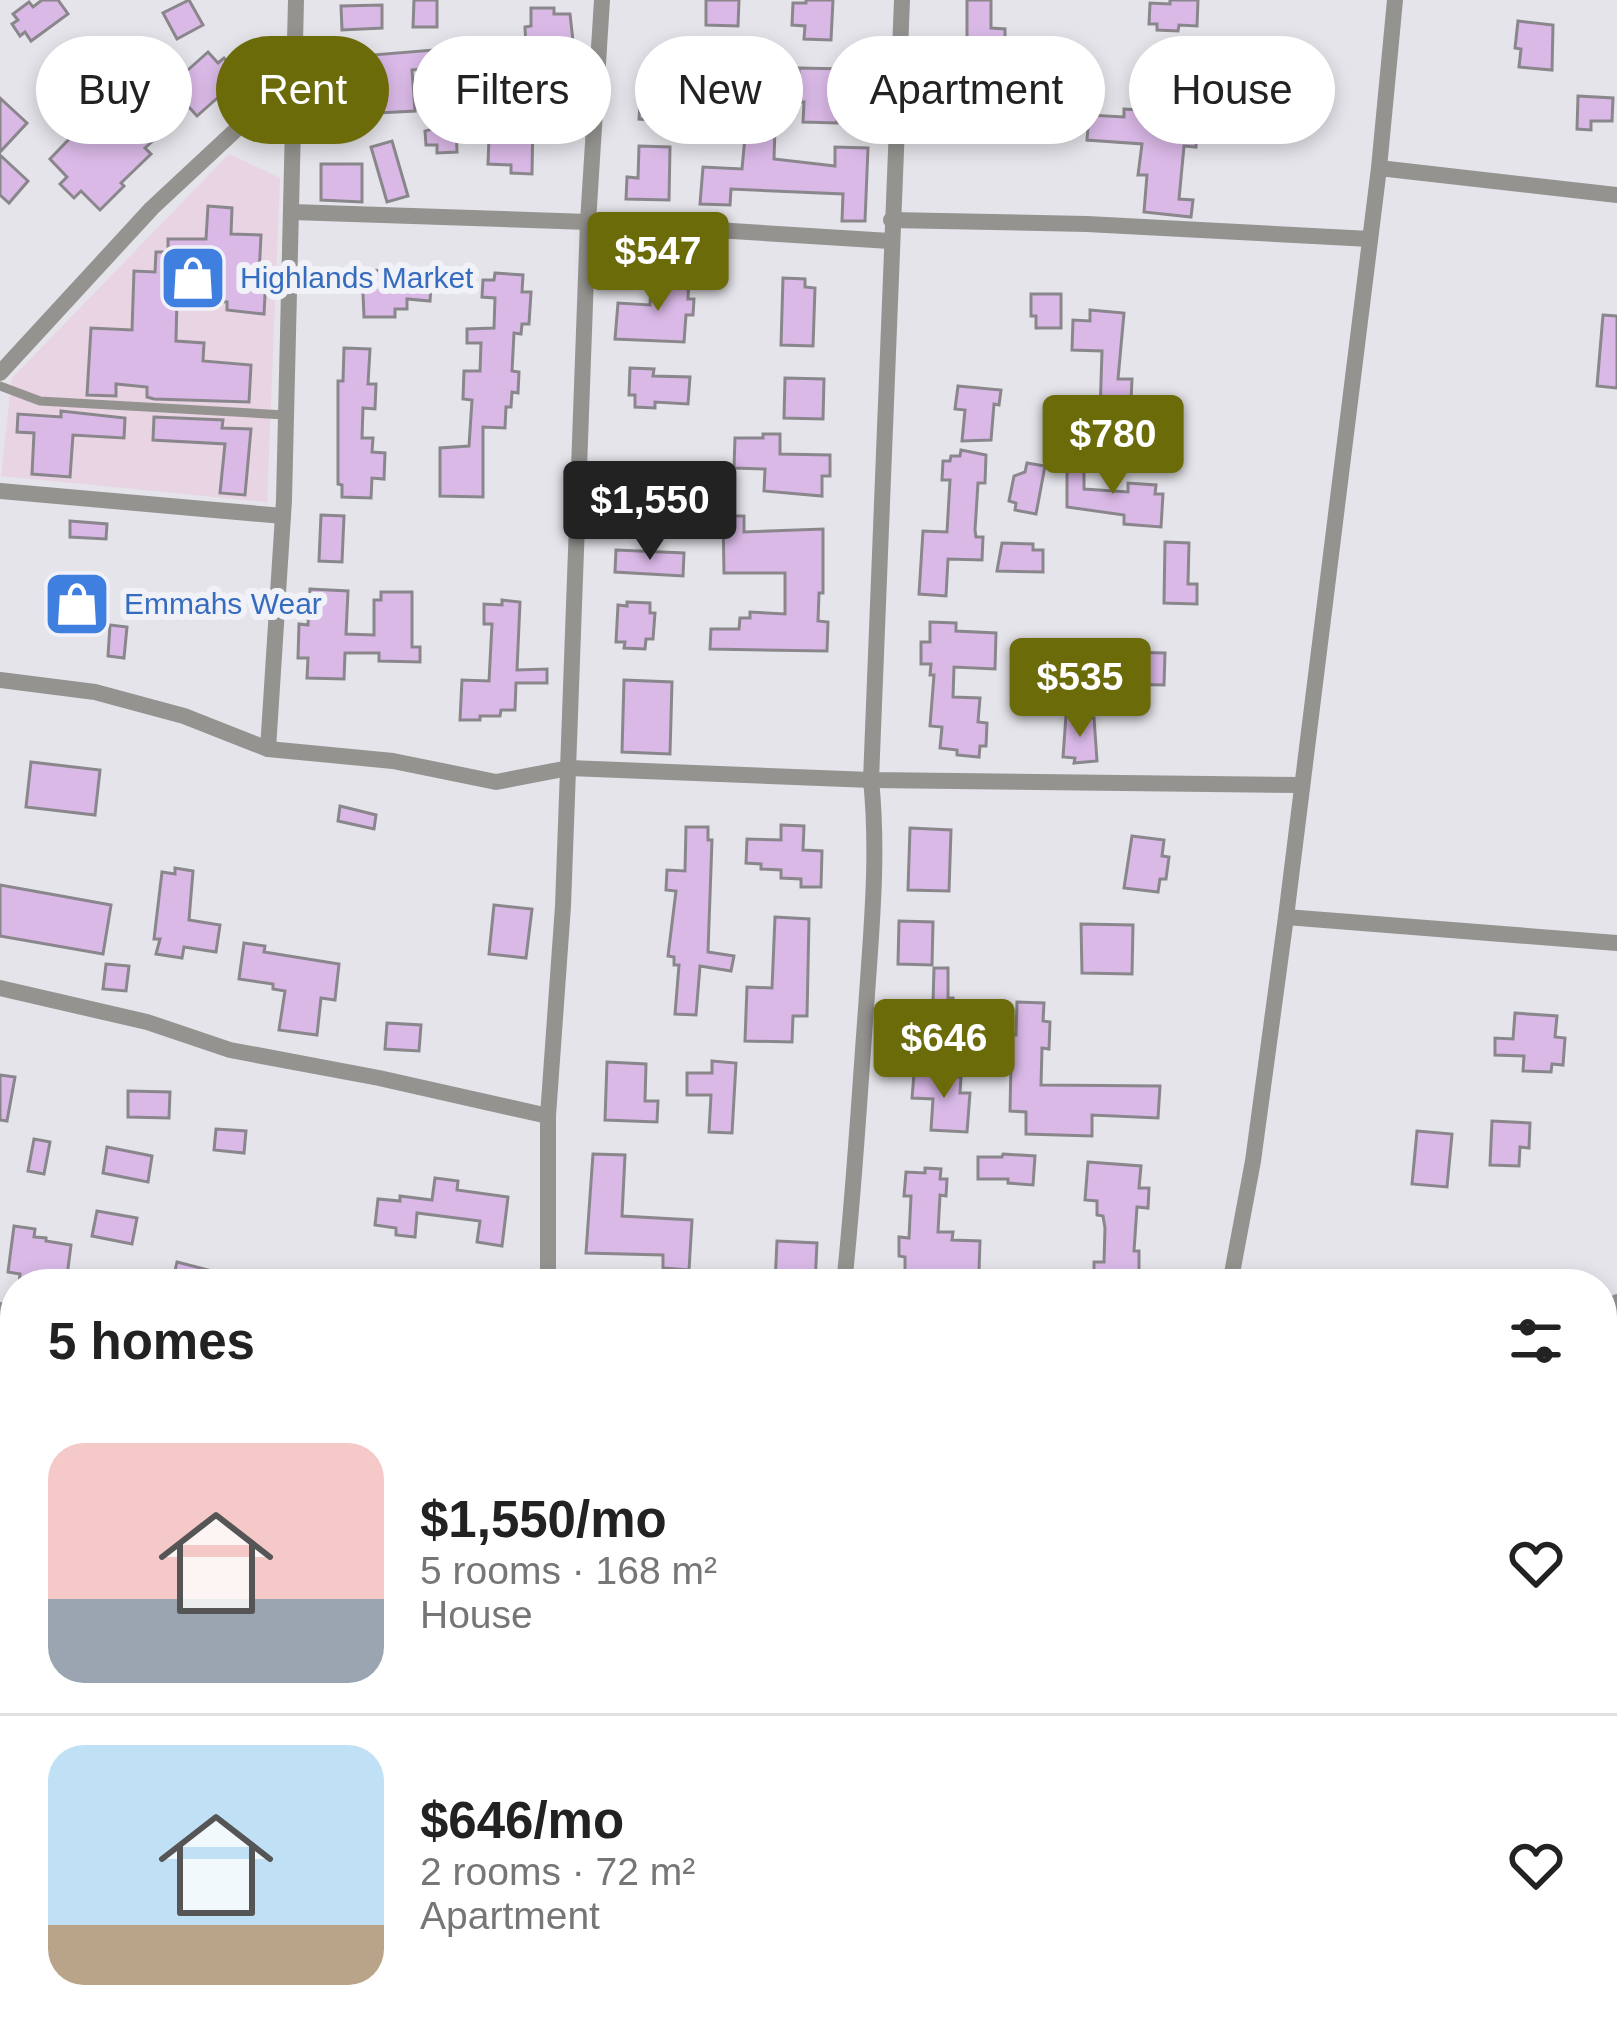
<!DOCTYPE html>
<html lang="en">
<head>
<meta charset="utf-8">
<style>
	:root { --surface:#fff; --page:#f6f6f6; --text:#222; --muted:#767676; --line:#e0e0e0; --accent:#6c6b0a }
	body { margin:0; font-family:Arial,sans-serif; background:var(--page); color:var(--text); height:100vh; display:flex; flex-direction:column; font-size:45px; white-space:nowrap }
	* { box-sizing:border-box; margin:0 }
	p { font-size:39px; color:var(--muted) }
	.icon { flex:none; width:66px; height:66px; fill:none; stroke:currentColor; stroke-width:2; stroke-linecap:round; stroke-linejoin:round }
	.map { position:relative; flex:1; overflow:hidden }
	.panel { position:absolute; left:0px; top:1269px; width:1617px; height:768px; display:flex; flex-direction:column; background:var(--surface); border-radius:48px 48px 0 0; box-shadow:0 6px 18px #0003 }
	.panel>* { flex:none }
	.top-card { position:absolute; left:36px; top:36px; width:1545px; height:108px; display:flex; gap:24px }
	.price { position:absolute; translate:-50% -102px; padding:0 27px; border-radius:12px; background:var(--accent); color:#fff; font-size:39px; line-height:78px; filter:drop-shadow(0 3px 6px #0008) }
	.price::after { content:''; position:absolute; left:50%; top:72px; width:36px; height:27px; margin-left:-18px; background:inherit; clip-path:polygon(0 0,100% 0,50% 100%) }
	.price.active { background:#222; color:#fff }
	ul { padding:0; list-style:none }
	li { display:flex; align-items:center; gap:36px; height:300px; padding:0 48px }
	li+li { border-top:3px solid var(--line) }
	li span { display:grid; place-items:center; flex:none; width:336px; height:240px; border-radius:36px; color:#555 }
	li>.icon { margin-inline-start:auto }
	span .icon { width:144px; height:144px; fill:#fffc; stroke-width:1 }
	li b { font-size:51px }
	h2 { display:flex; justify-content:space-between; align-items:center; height:144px; padding:0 48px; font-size:51px }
	.chip { padding:0 42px; border-radius:54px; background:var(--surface); box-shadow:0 6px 18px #0003; font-size:42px; line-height:108px }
	.chip.active { background:var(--accent); color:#fff }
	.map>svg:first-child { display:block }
	.commercial { fill:#e8d4e3 }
	.building { fill:#dab9e7; stroke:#8a878c; stroke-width:3 }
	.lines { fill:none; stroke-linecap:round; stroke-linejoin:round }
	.service { stroke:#949390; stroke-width:9 }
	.minor { stroke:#949390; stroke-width:16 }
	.labels { text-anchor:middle; stroke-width:12; stroke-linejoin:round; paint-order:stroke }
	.shop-label { font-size:30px; fill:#366cbe; stroke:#f1f1f8; text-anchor:start }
</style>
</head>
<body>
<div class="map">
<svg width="1617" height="2037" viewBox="0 0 1617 2037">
	<rect width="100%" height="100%" fill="#e4e4ea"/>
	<path class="commercial" d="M229 154 280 178 267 502 1 476 12 378Z"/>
	<g class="building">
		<path d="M42 0H58L68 14 31 41 25 32 20 36 12 24 18 20 13 14 29 2 33 7Z"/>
		<path d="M189 0 203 25 177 39 163 13Z"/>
		<path d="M414 0H437V27H413Z"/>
		<path d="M706 0H739L738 26 706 25Z"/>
		<path d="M806 0H833L831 40 804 39 805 26 792 25 793 3H806Z"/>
		<path d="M967 0H991V28L1005 29V39L1026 40V63L967 62Z"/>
		<path d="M1170 0H1198L1197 26 1179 25 1178 31 1157 30V24H1149L1150 3 1170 4Z"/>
		<path d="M382 5V28L342 30 341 6Z"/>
		<path d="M531 8H554V14H570L573 41H546V72H550L549 99H554V117H533L532 174 511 173V165L488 164 489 138 508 139V90H528L525 27 531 26Z"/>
		<path d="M1518 21 1553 25 1552 70 1519 67 1521 49 1515 48Z"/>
		<path d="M457 48 462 107 442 109 440 68 412 70 415 111 378 113 377 105 340 108 336 58Z"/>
		<path d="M208 52 218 63 224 58 241 77 197 116 170 86Z"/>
		<path d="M110 54 125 70 85 107 70 91Z"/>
		<path d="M799 68 845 69V106H837V123L803 122 804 102H793V84H799Z"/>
		<path d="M963 89 1006 90V128L962 127Z"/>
		<path d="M1578 96 1613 98 1612 121H1591V130L1577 129Z"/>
		<path d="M0 98 27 123 0 152Z"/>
		<path d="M640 104 680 107V122L639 119Z"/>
		<path d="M149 109 167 128 145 148 151 154 121 183 124 186 100 210 81 191 74 198 60 184 67 177 50 159 96 111 116 133 129 121 133 125Z"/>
		<path d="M1124 109 1183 113 1182 119 1197 120 1196 147 1184 146 1179 199 1193 200 1191 217 1144 212 1147 175H1138L1142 144 1087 140 1089 115 1124 117Z"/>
		<path d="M456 122 457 152 437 153V145H426L425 131Z"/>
		<path d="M746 126 775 128 774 159 835 166V147L868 148 865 221H842L843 194 731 189 730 205 700 204 703 167 742 169Z"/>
		<path d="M392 141 408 196 387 202 371 147Z"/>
		<path d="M639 146 670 147 669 200 626 199 627 177 638 178Z"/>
		<path d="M0 155 28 181 9 203 0 195Z"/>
		<path d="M321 164H362V202L321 200Z"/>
		<path d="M208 206 232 208 231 234 261 235 259 276H266L264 314 227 310V302L177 298 176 341 204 343 203 361 251 365 249 402 154 399 147 397V387L116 384V396L87 395 91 328 132 330 134 271 155 272 156 252H168V239H206Z"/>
		<path d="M362 270 432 272 430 301 407 299V309H395V317H364Z"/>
		<path d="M495 273 523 275 522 292H531L529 324H522L521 334 514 333 512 371 519 372 518 393 512 392 511 407H506L505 428 483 427V497L440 496V448L469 446 472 400 463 399 464 371H480L481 343H467V329L494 328 495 298 482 297 483 280H494Z"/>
		<path d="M666 275 689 276 688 299H694L693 315H686L684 342 615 339 618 303 650 305 651 287 666 288Z"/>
		<path d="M783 278 805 279V287L815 288 813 346 781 345Z"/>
		<path d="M1031 294H1061V328H1036V316H1031Z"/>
		<path d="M1090 310 1124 313 1118 379H1132L1129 445 1099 444 1102 351 1072 350 1073 320 1090 321Z"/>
		<path d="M1603 315 1617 316V388L1597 386Z"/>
		<path d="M344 348 370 349 368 384H376L375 409 363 408 362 438H373L372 452 385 453 384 479 372 478 371 498 342 497V485L338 484V381H343Z"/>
		<path d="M630 368 654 369 653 376 690 377 688 404 655 402V408L635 407V395H629Z"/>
		<path d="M785 378 824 379 823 419 784 418Z"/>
		<path d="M958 386 1001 390 999 405 994 404 991 440 962 441 965 410 955 409Z"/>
		<path d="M61 411 125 418 124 438 73 435 70 477 32 474 34 433 17 432 18 414 61 417Z"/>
		<path d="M154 417 223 420 222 428 251 429 245 495 220 493 225 444 153 440Z"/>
		<path d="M763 434H780V454L830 455V476H822V496L764 491 765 469 734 468 735 438H763Z"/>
		<path d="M961 450 986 455 985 483H978L975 530 976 537H983L982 560 948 559 946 596 919 594 923 531 947 532 950 480H942L943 461H950L951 456H960Z"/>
		<path d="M1067 451H1084V489L1128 492V483L1156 485 1155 494H1163L1161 527 1124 524V515L1067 507Z"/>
		<path d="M1027 463 1045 466 1036 514 1015 510 1016 503 1009 501 1014 476 1025 472Z"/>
		<path d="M321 515 344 516 342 562 319 561Z"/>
		<path d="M723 516H744V532L823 529V593H819L818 621 828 622 827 651 710 649 711 629H739L740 618H750V612L785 614V573H724Z"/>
		<path d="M70 521 107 524 106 539 70 537Z"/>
		<path d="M1165 542 1189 543 1188 584H1197V604L1164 603Z"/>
		<path d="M1002 543 1033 544V550H1043V572L997 571Z"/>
		<path d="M616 550 684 553 683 576 615 572Z"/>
		<path d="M310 589 348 591 346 634 374 635V600H381V592H412V647H420V662L379 661V653H345L344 679 307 678 308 658H298L299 624 308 625Z"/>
		<path d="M49 590 106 592 105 618 47 616Z"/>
		<path d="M502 600 520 602 517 670 547 669V683H516L515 710H501L500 716H480V720H460L462 680 489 681 492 624H484V604L502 605Z"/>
		<path d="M627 602 650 603V613H655L653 639H646L645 649 624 648 625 642H616L618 605 627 606Z"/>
		<path d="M930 622 956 623V631L996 633 995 669 954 667 953 697 980 698 978 722 987 723 986 746H980L979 757 957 755V750L940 748 942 727 930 726 934 675H930L931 664H921V642H930Z"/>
		<path d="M110 625 127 627 124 658 108 656Z"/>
		<path d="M1070 651 1165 653 1164 685 1069 683Z"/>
		<path d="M624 680 672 682 670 754 622 752Z"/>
		<path d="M1066 716 1094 718 1097 761 1074 763 1075 758 1063 757Z"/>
		<path d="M31 762 100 770 95 815 26 807Z"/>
		<path d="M340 806 376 815 374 829 338 821Z"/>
		<path d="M781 825 804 826 803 850 822 851 821 887H801V879L781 878V870L761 869V864L746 863 747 839 781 840Z"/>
		<path d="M686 827H708V840H712L708 952 734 956 731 971 700 966 696 1015 675 1014 679 965H674V957L668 956 676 891 666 890 667 870 685 871Z"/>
		<path d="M910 828 951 830 949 891 908 890Z"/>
		<path d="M1132 836 1164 840 1162 856 1169 857 1166 879H1160L1158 892 1124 888Z"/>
		<path d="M175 868 193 871 189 920 220 925 216 952 184 947 182 958 156 954 160 939H154L162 872 175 874Z"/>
		<path d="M0 885 111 905 103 954 0 936Z"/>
		<path d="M494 905 532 909 526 958 489 954Z"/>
		<path d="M775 917 809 919 807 1016H793L792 1042 745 1041 747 987 772 988Z"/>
		<path d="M899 921 933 922 932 965 898 964Z"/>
		<path d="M1081 924 1133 925 1132 974 1082 973Z"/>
		<path d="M244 943 265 946 264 952 339 964 335 1000 321 998 317 1035 279 1030 285 991 273 989V984L239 979Z"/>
		<path d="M106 964 129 966 126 991 103 989Z"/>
		<path d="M934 968H948V998H953L955 1037 933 1038V1028L910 1029 909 1004 933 1003Z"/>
		<path d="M1017 1002 1044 1003 1043 1021 1050 1022 1049 1049 1042 1048 1041 1085 1160 1086 1158 1118 1092 1115V1136L1026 1134V1112L1010 1111 1011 1064 984 1063 985 1034 1016 1035Z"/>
		<path d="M1515 1013 1557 1016 1555 1037 1565 1038 1563 1065 1552 1064 1551 1072 1523 1071 1524 1056 1495 1055V1038L1513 1039Z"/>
		<path d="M387 1023 421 1025 419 1051 385 1049Z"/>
		<path d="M712 1061 736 1063 732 1133 709 1132 711 1095H687V1073H712Z"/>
		<path d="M607 1062 646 1064 645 1101H658L657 1122 605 1120Z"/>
		<path d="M914 1074 961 1077 960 1093H970L967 1132 931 1130 933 1099 912 1098Z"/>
		<path d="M0 1075 15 1077 7 1121 0 1120Z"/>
		<path d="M128 1091 170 1092 169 1118 128 1117Z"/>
		<path d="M1492 1121 1530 1123 1529 1148 1520 1147 1519 1166 1490 1165Z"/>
		<path d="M216 1129 246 1131 244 1153 214 1150Z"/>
		<path d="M1417 1131 1452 1134 1447 1187 1412 1184Z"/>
		<path d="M34 1139 50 1142 44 1174 28 1171Z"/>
		<path d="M107 1147 152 1156 148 1182 103 1173Z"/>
		<path d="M593 1154 625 1155 622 1216 692 1220 689 1270 663 1268V1255L586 1253Z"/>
		<path d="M1003 1154 1035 1156 1033 1185 1008 1183V1179H978V1157H1002Z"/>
		<path d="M1088 1162 1141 1166 1139 1188H1149L1148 1208 1137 1207 1134 1251H1139V1284H1105V1277H1094V1262H1104L1105 1228 1103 1216 1097 1215V1201L1085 1200Z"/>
		<path d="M925 1168 941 1169 940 1179H947L946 1196 940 1195 938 1232H953L952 1240 980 1241 979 1271H905V1257L899 1256V1237L909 1238 911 1196H904L906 1172 925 1173Z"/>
		<path d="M435 1178 458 1181 457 1190 508 1197 502 1246 477 1242 480 1221 417 1213 415 1237 396 1235V1228L375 1225 378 1199 400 1201V1196L432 1200Z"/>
		<path d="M97 1211 137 1218 132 1244 92 1236Z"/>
		<path d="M14 1226 35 1229 34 1237 46 1238V1241L71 1245 66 1284H19L20 1274 8 1272Z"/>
		<path d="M777 1241 817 1243 815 1284H775Z"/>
		<path d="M177 1262 243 1279 242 1284H172Z"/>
		<path d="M0 1373 15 1375V1436L0 1433 5 1388H0Z"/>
		<path d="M3 1459 15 1460V1567L0 1564Z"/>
		<path d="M0 1931 15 1934 12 1969 0 1966Z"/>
		<path d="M615 2022H656V2025L668 2026V2037H614Z"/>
		<rect x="728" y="2022" width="39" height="15"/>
	</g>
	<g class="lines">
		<path class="service" d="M0 386 40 401 285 415"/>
		<g class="minor">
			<path d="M1379 168 1617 195"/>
			<path d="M292 212 588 222 890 241"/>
			<path d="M891 220 1087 224 1370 239"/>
			<path d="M0 373 152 208 297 73"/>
			<path d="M0 491 283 516"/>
			<path d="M0 680 95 692 184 716 268 749 393 761 496 782 569 768 871 780 1301 785"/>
			<path d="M268 749 284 500 296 0"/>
			<path d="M1286 917 1617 943"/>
			<path d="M0 988 147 1022 230 1050 379 1078 548 1116"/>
			<path d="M548 1284V1116L563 906 588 222 602 0"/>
			<path d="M844 1284C854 1192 859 1101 866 1009 871 933 879 856 871 780L902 0"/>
			<path d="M1230 1284 1253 1161 1286 917 1379 168 1395 0"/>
			<path d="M0 1310 15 1313"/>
			<path d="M1602 1563 1617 1302"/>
			<path d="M0 1613 15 1616"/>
			<path d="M0 2020 29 2037"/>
			<path d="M526 2022V2037"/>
			<path d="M1570 2022 1573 2037"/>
			<path d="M305 2037 308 2022"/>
			<path d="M823 2037 824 2022"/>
			<path d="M1157 2037 1160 2022"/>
		</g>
	</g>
	<defs>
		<symbol id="shop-square" viewBox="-11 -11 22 22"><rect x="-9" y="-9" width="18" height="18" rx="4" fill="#3f7fe0" stroke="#f1f1f8"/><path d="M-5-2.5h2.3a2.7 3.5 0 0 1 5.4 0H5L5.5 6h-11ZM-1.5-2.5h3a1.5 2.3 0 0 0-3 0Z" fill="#fff"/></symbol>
	</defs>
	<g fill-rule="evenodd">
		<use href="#shop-square" x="155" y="240" width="76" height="76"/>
		<use href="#shop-square" x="39" y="566" width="76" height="76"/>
	</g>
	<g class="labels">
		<g class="shop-label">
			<text x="240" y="288">Highlands Market</text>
			<text x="124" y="614">Emmahs Wear</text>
		</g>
	</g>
</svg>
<b class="price" style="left:658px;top:314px">$547</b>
<b class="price" style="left:1113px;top:497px">$780</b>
<b class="price active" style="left:650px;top:563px">$1,550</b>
<b class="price" style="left:1080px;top:740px">$535</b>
<b class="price" style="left:944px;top:1101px">$646</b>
<div class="top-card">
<a class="chip">Buy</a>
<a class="chip active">Rent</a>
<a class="chip">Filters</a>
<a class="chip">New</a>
<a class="chip">Apartment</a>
<a class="chip">House</a>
</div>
<section class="panel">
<h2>5 homes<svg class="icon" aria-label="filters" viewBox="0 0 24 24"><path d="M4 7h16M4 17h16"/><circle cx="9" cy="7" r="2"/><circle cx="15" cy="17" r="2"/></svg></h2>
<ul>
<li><span style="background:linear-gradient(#f6c9c9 65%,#9aa5b1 0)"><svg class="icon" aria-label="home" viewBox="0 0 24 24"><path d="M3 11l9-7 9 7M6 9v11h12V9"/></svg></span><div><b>$1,550/mo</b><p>5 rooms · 168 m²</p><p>House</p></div><svg class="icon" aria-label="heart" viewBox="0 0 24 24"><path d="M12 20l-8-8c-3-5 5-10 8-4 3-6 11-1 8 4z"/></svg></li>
<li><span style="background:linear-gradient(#bfe0f5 75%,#b9a48a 0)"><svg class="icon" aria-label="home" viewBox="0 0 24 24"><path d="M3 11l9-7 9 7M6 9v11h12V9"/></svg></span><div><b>$646/mo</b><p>2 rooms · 72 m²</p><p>Apartment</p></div><svg class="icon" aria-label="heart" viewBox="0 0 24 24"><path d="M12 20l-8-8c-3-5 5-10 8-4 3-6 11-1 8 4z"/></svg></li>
</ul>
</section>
</div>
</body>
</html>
